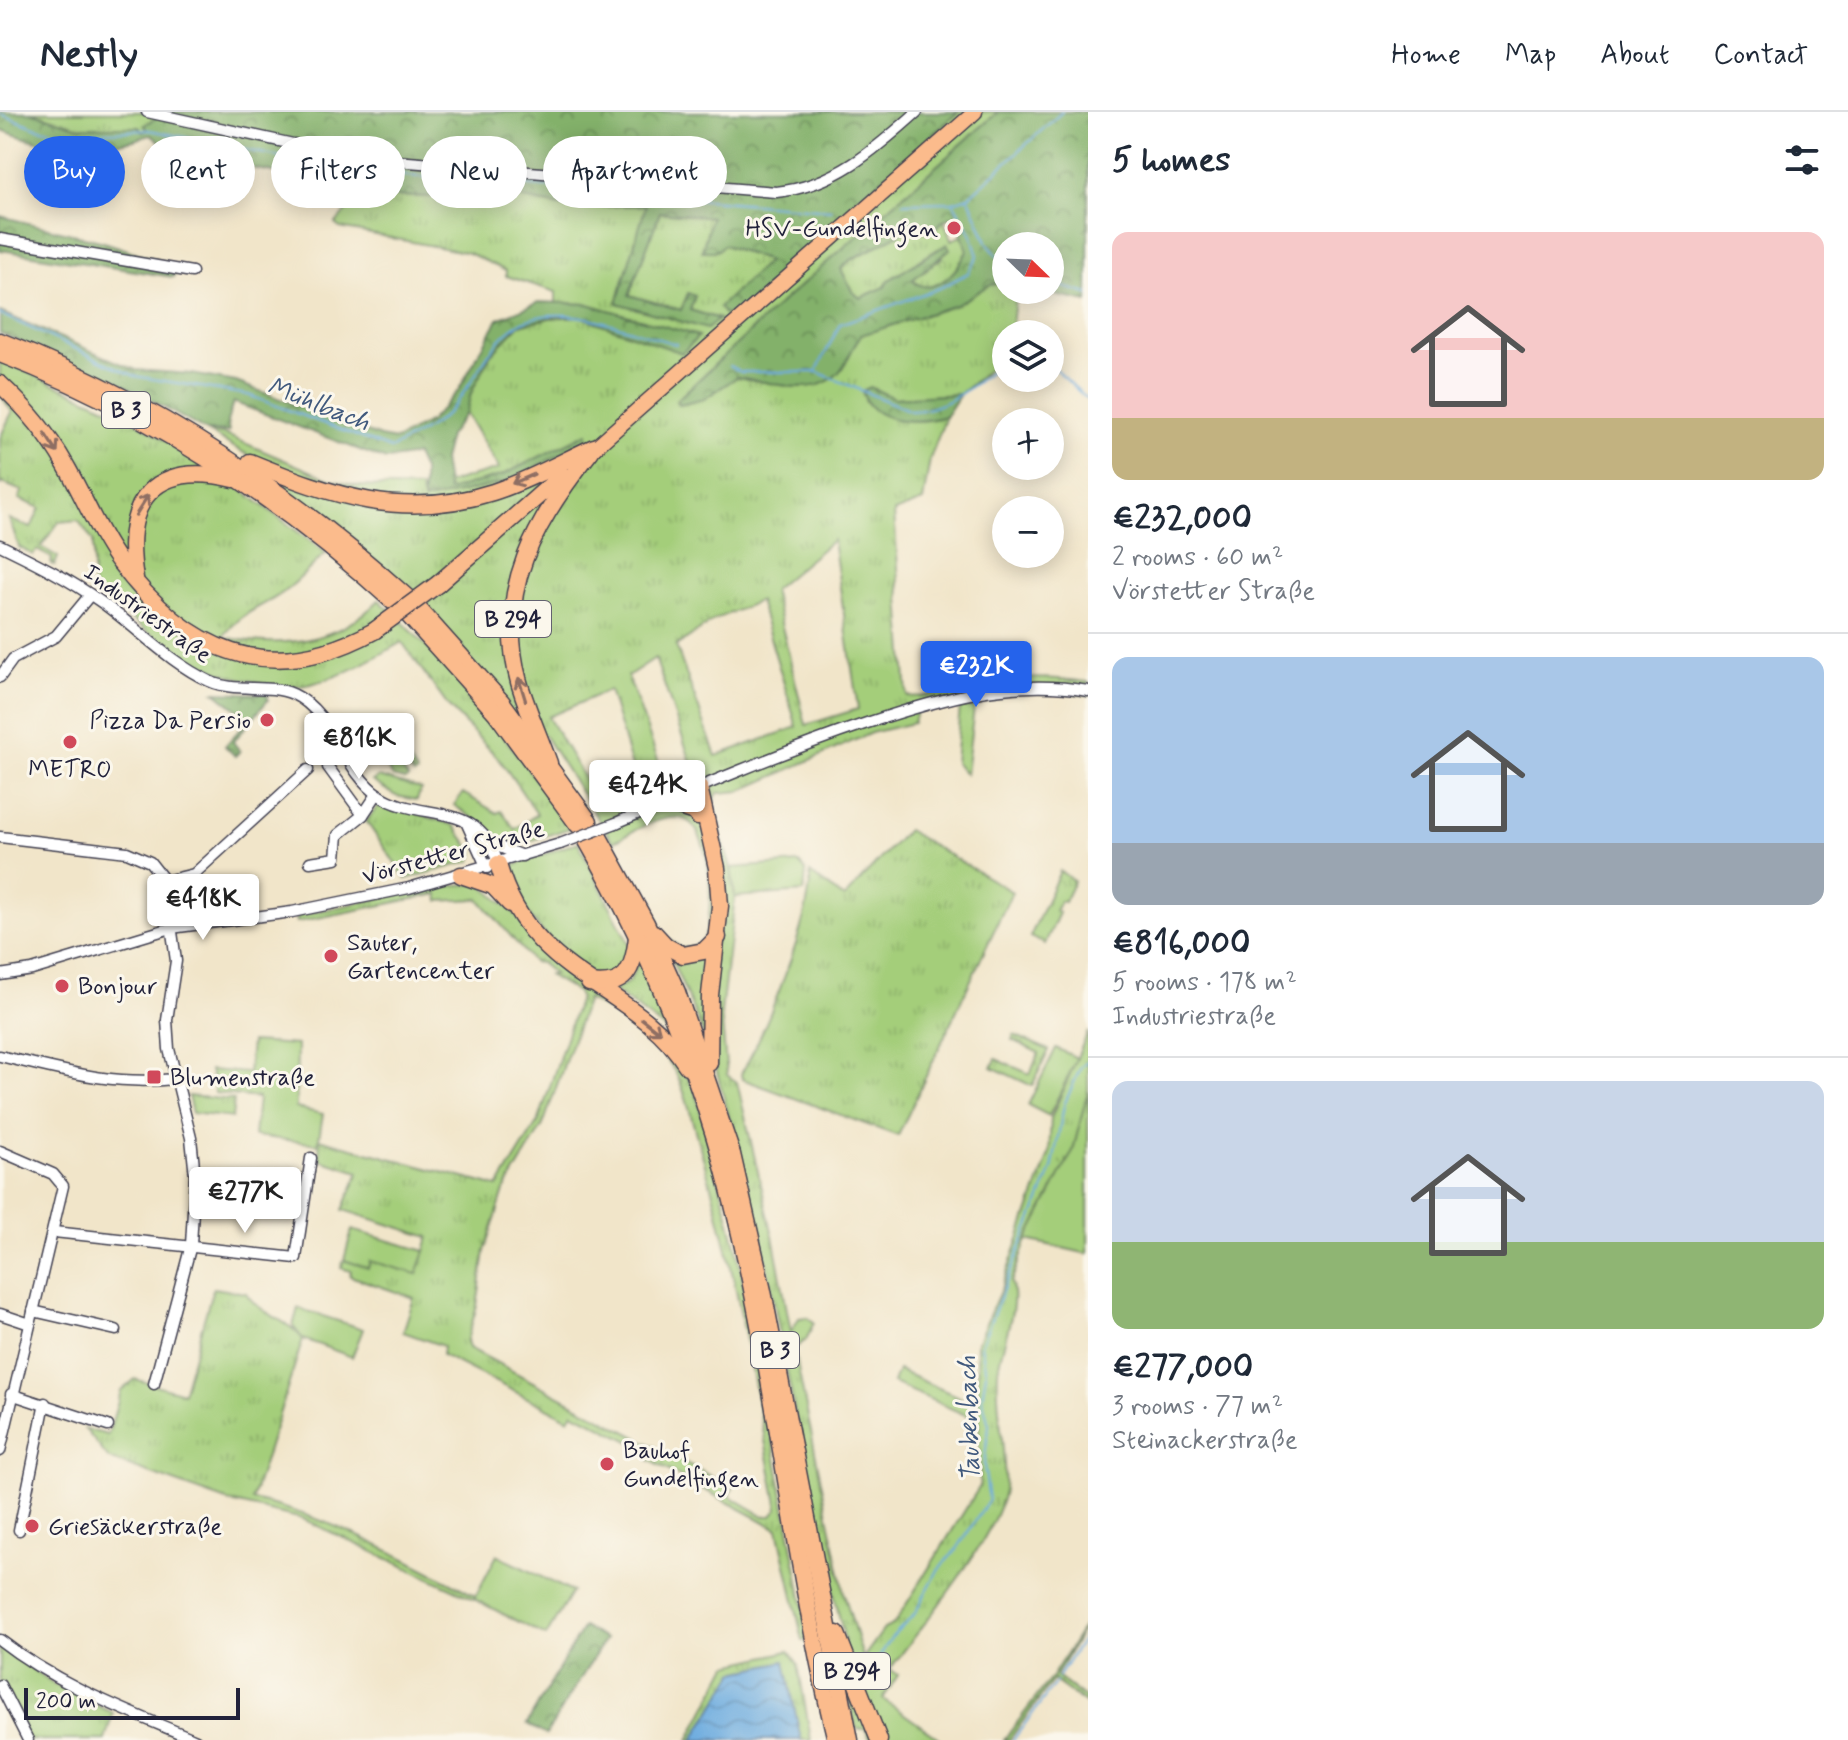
<!DOCTYPE html>
<html lang="en">
<head>
<meta charset="utf-8">
<style>
	:root { --surface:#fff; --page:#f2f2f3; --text:#1f2937; --muted:#747a83; --line:#e0e1e3; --accent:#2563eb }
	body { margin:0; font-family:Mynerve,sans-serif; background:var(--page); color:var(--text); height:100vh; display:flex; flex-direction:column; font-size:30px; white-space:nowrap }
	* { box-sizing:border-box; margin:0 }
	p { font-size:26px; color:var(--muted) }
	.icon { flex:none; width:44px; height:44px; fill:none; stroke:currentColor; stroke-width:2; stroke-linecap:round; stroke-linejoin:round }
	.map { position:relative; flex:1; overflow:hidden }
	.sheet { display:flex; flex-direction:column; background:var(--surface); width:760px }
	.sheet>* { flex:none }
	.top-card { position:absolute; left:24px; top:24px; width:760px; height:72px; display:flex; gap:16px }
	.needle { width:52px; rotate:113deg }
	.buttons { position:absolute; left:992px; top:120px; display:grid; gap:16px }
	.buttons a { display:grid; place-items:center; width:72px; height:72px; border-radius:50%; background:var(--surface); box-shadow:0 4px 20px #0003; font-size:40px }
	.scale { position:absolute; left:24px; bottom:20px; width:216px; box-sizing:border-box; padding-left:8px; border:4px solid #22223b; border-top:0; font-size:22px; line-height:28px; white-space:nowrap; color:#22223b; -webkit-text-stroke:6px #fbf7ec; paint-order:stroke }
	.price { position:absolute; translate:-50% -68px; padding:0 18px; border-radius:8px; background:#fff; color:#222; font-size:26px; line-height:52px; filter:drop-shadow(0 2px 4px #0008) }
	.price::after { content:''; position:absolute; left:50%; top:48px; width:24px; height:18px; margin-left:-12px; background:inherit; clip-path:polygon(0 0,100% 0,50% 100%) }
	.price.active { background:var(--accent); color:#fff }
	ul { padding:0; list-style:none }
	li { display:grid; align-content:center; gap:16px; height:424px; padding:0 24px }
	li+li { border-top:2px solid var(--line) }
	li span { display:grid; place-items:center; height:248px; border-radius:16px; color:#555 }
	li>.icon { margin-inline-start:auto }
	span .icon { width:144px; height:144px; fill:#fffc; stroke-width:1 }
	li b { font-size:34px }
	h2 { display:flex; justify-content:space-between; align-items:center; height:96px; padding:0 24px; font-size:34px }
	.chip { padding:0 28px; border-radius:36px; background:var(--surface); box-shadow:0 4px 20px #0003; font-size:28px; line-height:72px }
	.chip.active { background:var(--accent); color:#fff }
	header { display:flex; align-items:center; gap:48px; box-sizing:border-box; height:112px; padding:0 40px; background:var(--surface); border-bottom:2px solid var(--line) }
	header strong { font-size:38px }
	nav { display:flex; gap:44px; margin-inline-start:auto; font-size:28px }
	main { display:flex; flex:1; min-height:0 }
	.map>svg:first-child { display:block }
	.grass { fill:url(#grass-tufts); stroke:#63785a; stroke-width:2; fill-rule:evenodd }
	.forest { fill:url(#forest-crowns); stroke:#526a52; stroke-width:2; fill-rule:evenodd }
	.garden { fill:#a4ce7a; stroke:#63785a; stroke-width:2 }
	.water { fill:url(#water-waves); stroke:#47668d; stroke-width:2 }
	.lines { fill:none; stroke-linecap:round; stroke-linejoin:round }
	.stream { stroke:#6cabdf; stroke-width:2 }
	.minor-casing { stroke:#413f50; stroke-width:13 }
	.major-casing { stroke:#413f50; stroke-width:17 }
	.highway-casing { stroke:#413f50; stroke-width:19 }
	.minor { stroke:#fff; stroke-width:10 }
	.major { stroke:#fbbb8c; stroke-width:14 }
	.highway { stroke:#fbbb8c; stroke-width:16 }
	.minor-bridge-casing { stroke:#413f50; stroke-width:13; stroke-linecap:butt }
	.highway-bridge-casing { stroke:#413f50; stroke-width:19; stroke-linecap:butt }
	.minor-bridge { stroke:#fff; stroke-width:10 }
	.highway-bridge { stroke:#fbbb8c; stroke-width:16 }
	.oneway { stroke:#8e6e64 }
	.poi-dot { fill:#d1495b; stroke:#fbf7ec; stroke-width:3 }
	.labels { text-anchor:middle; stroke-width:6; stroke-linejoin:round; paint-order:stroke }
	.shield { fill:#fbf7ec; stroke:#636270; stroke-width:2 }
	.shield-label { font-size:22px; font-weight:bold; fill:#22223b }
	.poi-label { font-size:24px; fill:#22223b; stroke:#fbf7ec; text-anchor:start }
	.street-label { font-size:24px; fill:#22223b; stroke:#fbf7ec }
	.water-label { font-size:26px; font-style:italic; fill:#40597d; stroke:#fbf7ec }
</style>
</head>
<body>
<header>
<strong>Nestly</strong>
<nav><a>Home</a><a>Map</a><a>About</a><a>Contact</a></nav>
</header>
<main>
<div class="map">
<svg width="1088" height="1628" viewBox="0 0 1088 1628">
	<defs>
		<pattern id="grass-tufts" width="24" height="20" patternUnits="userSpaceOnUse" patternTransform="scale(2)"><rect width="24" height="20" fill="#a4ce7a"/><path d="M3 7l-1-3M5 7V3M7 7l1-3M15 17l-1-3M17 17v-4M19 17l1-3" fill="none" stroke="#8db16a"/></pattern>
		<pattern id="forest-crowns" width="20" height="18" patternUnits="userSpaceOnUse" patternTransform="scale(2)"><rect width="20" height="18" fill="#83b16a"/><path d="M2 6a3 3 0 1 1 6 0M12 15a3 3 0 1 1 6 0" fill="none" stroke="#6b9058"/></pattern>
		<pattern id="water-waves" width="16" height="10" patternUnits="userSpaceOnUse" patternTransform="scale(2)"><rect width="16" height="10" fill="#6cabdf"/><path d="M0 5q4-4 8 0t8 0" fill="none" stroke="#588bb6"/></pattern>
	</defs>
	<rect width="100%" height="100%" fill="#fbf7ec"/>
	<filter id="ink" filterUnits="userSpaceOnUse"><feTurbulence type="fractalNoise" baseFrequency=".0125" numOctaves="2"/><feDisplacementMap in="SourceGraphic" scale="16" xChannelSelector="R" yChannelSelector="G"/><feConvolveMatrix kernelMatrix="1 2 1 2 8 2 1 2 1" color-interpolation-filters="sRGB"/></filter>
	<filter id="wash" filterUnits="userSpaceOnUse"><feTurbulence type="fractalNoise" baseFrequency=".006" numOctaves="4" result="noise"/><feDisplacementMap in="SourceGraphic" scale="32" xChannelSelector="R" yChannelSelector="G"/><feGaussianBlur stdDeviation="1.8" result="paint"/><feColorMatrix in="noise" values="0 0 0 0 0 0 0 0 0 0 0 0 0 0 0 0 0 1.4 0 .05"/><feComposite in="paint" operator="in"/></filter>
	<g filter="url(#wash)">
		<rect width="100%" height="100%" fill="#f1e5c9"/>
		<g class="grass">
			<path d="M30 0H147L160 3 145 14 148 18 143 20 80 15Z"/>
			<path d="M958 0H998L782 190 677 288 704 287 737 265C770 269 819 290 842 256 849 246 853 234 860 223L956 193 989 173 1006 171V178H1016L1011 222H1006V243L960 282 894 286 870 276 865 290C889 310 917 313 946 304L930 347 923 389 894 400 907 584C928 587 949 577 969 573 1009 565 1048 564 1088 570V583C1017 575 983 582 916 599L913 611 871 621 741 679 718 681 711 692 731 756 735 785 721 901 727 963 737 970 773 1124 791 1220 799 1206 807 1205 814 1210 806 1228 794 1237 844 1481 863 1546 884 1517 894 1512 980 1374 977 1231 1002 1175 1049 1042 1051 1006 1088 920V979L1073 1039 1027 1128 1011 1170C1020 1194 1001 1232 998 1259 995 1298 1007 1337 1004 1376 1001 1420 918 1519 890 1557L898 1563 883 1587 941 1628H871L865 1617 856 1616 835 1533 845 1529 810 1381 762 1127 717 960 715 938 707 930 660 821 682 837 702 831C715 808 714 718 684 707 664 700 630 721 613 730L544 623 533 622 256 359 251 345 206 319 226 323 331 368 358 374 420 376 423 388 508 370 587 322 503 363 448 380 445 372 499 357 466 301 471 281 490 243 519 213 549 206 579 204 615 215 698 225 588 192 556 191V180L506 164V159L469 141 340 116 335 112 348 97 355 76 375 84 519 86 570 96 647 93 617 191 707 217 719 207 690 198 695 184 688 182 681 198 629 183 660 100 712 105 702 138 724 133 769 149 851 93ZM833 428 858 597 806 613 773 478ZM759 489 797 615 716 644 676 534 716 507ZM655 546 692 653 664 665 628 564ZM609 578 638 675 607 688 594 683 548 605Z"/>
			<path d="M944 108 951 128 964 123 967 139C958 159 933 188 912 168L943 145 938 137 889 168 885 175 860 186 852 179 841 157 849 149 906 118 931 120Z"/>
			<path d="M0 248 129 305 234 372 326 441C309 456 293 476 273 487 252 498 237 506 223 525 281 536 336 533 379 488 453 555 514 634 570 716L533 728 505 729 454 693 463 681 497 701 501 699 515 717 537 702 500 648 448 594 402 530C368 550 334 570 294 575 283 576 269 572 258 570 188 558 147 519 93 477V429L78 408 59 410 41 435 58 445 55 453 51 452 52 446 37 438 33 443 19 435 9 407 31 416 40 396 19 387 22 379 2 371 0 373V326L12 300 0 282Z"/>
			<path d="M403 638 417 661 414 663 401 647 397 651 408 666 405 668 393 665 388 658Z"/>
			<path d="M379 665 421 677 417 688 396 684 372 669Z"/>
			<path d="M381 691 454 713 474 741 472 749 406 767 366 709Z"/>
			<path d="M907 718 1012 780 898 1024 742 967 741 962C764 922 813 804 810 761L844 786Z"/>
			<path d="M578 730 630 834 626 862 589 866C560 837 517 803 509 759L514 753Z"/>
			<path d="M1060 759 1074 769 1064 790 1060 789 1055 799 1059 801 1045 832 1030 825Z"/>
			<path d="M474 772 483 774 672 939 695 978 737 1137 810 1529H803L778 1417 649 1348 653 1341 573 1300 569 1307 442 1243 443 1234 403 1220 414 1186 350 1164 351 1159 341 1156 344 1148 368 1155 370 1149 425 1139 429 1125 343 1098 359 1060 320 1048 319 1027 498 1075 539 1008 579 886 577 880 548 863 554 862 541 851 533 850 479 787 439 789 438 782 297 810 296 804 438 774ZM587 887C619 904 647 920 668 949 685 971 690 1003 698 1029 735 1149 754 1274 778 1397L772 1404H764L730 1384 733 1376 469 1236 467 1228 477 1194 485 1139 504 1079 543 1013Z"/>
			<path d="M640 846 677 926 613 878 629 870Z"/>
			<path d="M1014 923 1049 938 1032 974 992 955 996 947 1030 962 1039 941 1012 928Z"/>
			<path d="M188 984 234 988 232 1006 192 1001Z"/>
			<path d="M213 1176 246 1181C260 1203 286 1206 303 1227L252 1388C332 1405 404 1446 476 1484L474 1487 303 1407 230 1390 109 1347 85 1317 108 1323 121 1279 135 1267 183 1281Z"/>
			<path d="M1088 1507 1056 1564 1088 1588V1593L1053 1568 1009 1628H1004L1051 1566Z"/>
			<path d="M0 1533 51 1571 113 1601 105 1628H24L0 1584Z"/>
			<path d="M789 1539 798 1552 811 1628H689L728 1553Z"/>
		</g>
		<g class="forest">
			<path d="M0 0H30L80 15H139L143 20 148 18 144 13 159 4 147 0H958L852 93 855 100 738 200 725 203 719 195 768 149 724 133 717 139H702L711 105 660 100 629 183 681 198 688 181 695 184 690 198 719 207 707 217 617 191 646 93 570 96 519 86 375 84 363 77 230 52 165 33 151 23C104 39 49 38 0 17Z"/>
			<path d="M998 0H1088V190L1030 178H1050V134H1006V171L989 173 956 193 861 223C853 234 849 246 842 256 819 290 770 269 737 265L704 287 680 293 677 288 782 190ZM956 104 967 139C958 159 933 187 912 168L950 137 947 132 889 168 885 175 860 186 852 179 841 157 849 149 906 118 931 120 944 108Z"/>
			<path d="M0 104 104 130 176 154 174 165 0 138Z"/>
			<path d="M539 190 588 192 699 224 682 241 579 204 549 206 519 213 490 243 471 281 466 301 449 324 443 348 448 379 503 363 587 321V328L508 370 423 389V358L416 343 386 348 233 290 227 310 229 320 206 319 128 275 0 221V200L136 258 192 262 236 270 380 325 396 328 430 309 458 279 498 207Z"/>
			<path d="M870 275 894 286 960 282 946 304C918 312 871 313 862 279Z"/>
			<path d="M215 580 267 582 268 588 233 630 240 639 235 644 225 634 249 607Z"/>
			<path d="M583 1515 605 1527 546 1623 527 1612Z"/>
		</g>
		<g class="garden">
			<path d="M960 594 974 596 966 662 955 651Z"/>
			<path d="M799 751 806 759 804 780 735 785 731 756Z"/>
			<path d="M251 930 297 933 296 996 323 1002 318 1032 254 1024 258 986 215 981 210 958 248 961Z"/>
			<path d="M1056 936 1077 946 1049 1004 1028 993Z"/>
			<path d="M1088 979V1142L1027 1128 1073 1039Z"/>
			<path d="M352 1118 425 1139 417 1162 370 1149 368 1156 344 1148Z"/>
			<path d="M298 1196 363 1217 352 1245 303 1227 293 1214Z"/>
			<path d="M898 1258 979 1294V1309L893 1271Z"/>
			<path d="M497 1443 572 1480 546 1524 474 1487Z"/>
		</g>
		<path class="water" d="M785 1549 801 1628H693L735 1560Z"/>
		<g class="lines">
			<g class="stream">
				<path d="M0 2 37 16 68 22 150 18 347 59 831 98"/>
				<path d="M969 86 988 132 1006 154"/>
				<path d="M903 91 953 90 968 85 1062 0"/>
				<path d="M1050 171 1088 182"/>
				<path d="M0 202 135 264 248 283 391 337C411 325 437 314 452 296 491 249 498 194 575 204 608 208 643 223 676 232"/>
				<path d="M1050 252 1088 288"/>
				<path d="M729 254 741 260H816L840 212 942 175 968 161 978 144 971 121 953 90"/>
				<path d="M817 260 911 299C948 298 976 270 1006 249"/>
				<path d="M875 1552 891 1526 914 1503 938 1458 957 1437 989 1388 984 1353 989 1313 982 1286 986 1261 981 1233 1052 1057 1064 993 1081 955 1088 949"/>
				<path d="M1058 1566 1088 1518"/>
				<path d="M1013 1628 1056 1570"/>
			</g>
		</g>
	</g>
	<g filter="url(#ink)">
		<g class="lines">
			<defs>
				<g id="minor">
					<path d="M147 0 293 32 396 49 776 80C833 75 876 37 917 0"/>
					<path d="M0 127 192 160"/>
					<path d="M0 433C35 450 69 467 101 490 138 516 167 549 209 569 235 581 267 571 293 582 334 601 343 659 379 683 421 711 480 686 498 752"/>
					<path d="M0 565 13 547 56 524 90 483"/>
					<path d="M328 655 363 703"/>
					<path d="M616 711C699 675 781 640 867 611 940 587 1011 565 1088 579"/>
					<path d="M467 712 487 756"/>
					<path d="M0 725 127 740 150 750 165 769 176 849 167 908 169 937 191 1026 195 1064 191 1133 154 1272"/>
					<path d="M490 731 522 744"/>
					<path d="M310 750 336 746 338 723 363 703 377 682"/>
					<path d="M165 769 194 762 308 658"/>
					<path d="M0 863 32 858 171 816 292 800 409 776 560 732"/>
					<path d="M0 944C61 958 111 974 174 967"/>
					<path d="M0 1039 53 1062 63 1074 0 1339"/>
					<path d="M54 1120 296 1146 311 1046"/>
					<path d="M33 1199 116 1218"/>
					<path d="M0 1202 30 1212"/>
					<path d="M11 1282 108 1314"/>
					<path d="M19 1418 45 1291"/>
					<path d="M0 1528C59 1574 128 1599 196 1628"/>
					<path d="M0 1573 28 1628"/>
				</g>
				<path id="major" d="M591 339 975 0"/>
				<g id="highway">
					<path d="M0 229C154 289 287 377 409 487"/>
					<path d="M0 242C149 299 281 387 398 494"/>
					<path d="M0 272C26 296 48 322 65 352 83 383 97 419 118 448 186 540 268 577 374 519"/>
					<path d="M250 350C333 384 403 409 493 380 528 369 561 350 594 335"/>
					<path d="M135 466C122 389 153 348 234 367"/>
					<path d="M438 472 562 363"/>
					<path d="M418 496 501 589 589 709"/>
					<path d="M409 504 496 601 578 713"/>
					<path d="M549 651C539 624 527 597 519 570 494 478 536 408 591 339"/>
					<path d="M699 675 717 756 720 794 710 883 709 951"/>
					<path d="M687 680 698 705"/>
					<path d="M664 690 694 700"/>
					<path d="M599 725 646 811 677 880 732 1042 763 1179 850 1628"/>
					<path d="M587 729C641 823 683 920 714 1023 773 1220 787 1428 836 1628"/>
					<path d="M498 752C530 869 634 870 687 954"/>
					<path d="M461 763 493 774 510 792"/>
					<path d="M654 821 666 834 683 843 704 839 718 825"/>
					<path d="M589 871C626 876 633 859 637 825"/>
					<path d="M837 1522 879 1628"/>
				</g>
			</defs>
			<use href="#minor" class="minor-casing"/>
			<use href="#major" class="major-casing"/>
			<use href="#highway" class="highway-casing"/>
			<use href="#minor" class="minor"/>
			<use href="#major" class="major"/>
			<use href="#highway" class="highway"/>
			<defs>
				<path id="minor-bridge" d="M560 732 616 711"/>
				<path id="highway-bridge" d="M374 519 438 472"/>
			</defs>
			<use href="#minor-bridge" class="minor-bridge-casing"/>
			<use href="#highway-bridge" class="highway-bridge-casing"/>
			<use href="#minor-bridge" class="minor-bridge"/>
			<use href="#highway-bridge" class="highway-bridge"/>
		</g>
		<defs><path id="oneway-shaft" d="M-6 0H5M1.5-3L5.5 0L1.5 3" fill="none" stroke-width="1.6" stroke-linecap="round" stroke-linejoin="round" transform="scale(2)"/></defs>
		<g class="oneway">
			<use href="#oneway-shaft" transform="translate(51 331) rotate(57)"/>
			<use href="#oneway-shaft" transform="translate(523 367) rotate(157)"/>
			<use href="#oneway-shaft" transform="translate(142 393) rotate(-58)"/>
			<use href="#oneway-shaft" transform="translate(522 577) rotate(-107)"/>
			<use href="#oneway-shaft" transform="translate(651 914) rotate(38)"/>
		</g>
	</g>
	<g class="poi-dot">
		<circle cx="954" cy="116" r="8"/>
		<circle cx="267" cy="608" r="8"/>
		<circle cx="70" cy="630" r="8"/>
		<circle cx="331" cy="844" r="8"/>
		<circle cx="62" cy="874" r="8"/>
		<rect x="146" y="957" width="16" height="16" rx="4"/>
		<circle cx="607" cy="1352" r="8"/>
		<circle cx="32" cy="1414" r="8"/>
	</g>
	<g class="labels">
		<g class="shield">
			<rect x="102" y="280" width="48" height="36" rx="6"/>
			<rect x="475" y="489" width="76" height="36" rx="6"/>
			<rect x="751" y="1220" width="48" height="36" rx="6"/>
			<rect x="814" y="1541" width="76" height="36" rx="6"/>
		</g>
		<g class="shield-label">
			<text x="126" y="306">B 3</text>
			<text x="513" y="515">B 294</text>
			<text x="775" y="1246">B 3</text>
			<text x="852" y="1567">B 294</text>
		</g>
		<g class="poi-label">
			<text x="938" y="124" text-anchor="end">HSV-Gundelfingen</text>
			<text x="251" y="616" text-anchor="end">Pizza Da Persio</text>
			<text x="70" y="665" text-anchor="middle">METRO</text>
			<text x="347" y="838">Sauter,<tspan x="347" dy="28">Gartencenter</tspan></text>
			<text x="78" y="882">Bonjour</text>
			<text x="170" y="973">Blumenstraße</text>
			<text x="623" y="1346">Bauhof<tspan x="623" dy="28">Gundelfingen</tspan></text>
			<text x="48" y="1422">Griesäckerstraße</text>
		</g>
		<g class="street-label">
			<text transform="translate(148 501) rotate(36)" y="8">Industriestraße</text>
			<text transform="translate(453 740) rotate(-15)" y="8">Vörstetter Straße</text>
		</g>
		<g class="water-label">
			<text transform="translate(319 291) rotate(21)" y="9">Mühlbach</text>
			<text transform="translate(968 1307) rotate(-92)" y="9">Taubenbach</text>
		</g>
	</g>
</svg>
<div class="buttons">
<a><svg class="needle" viewBox="-14 -14 28 28"><path d="M0-13l5 13h-10z" fill="#e53935"/><path d="M0 13l5-13h-10z" fill="#747a83"/></svg></a>
<a><svg class="icon" aria-label="layers" viewBox="0 0 24 24"><path d="M12 4l9 5-9 5-9-5zM3 14l9 5 9-5"/></svg></a>
<a>+</a>
<a>−</a>
</div>
<div class="scale">200 m</div>
<b class="price active" style="left:976px;top:597px">€232K</b>
<b class="price" style="left:359px;top:669px">€816K</b>
<b class="price" style="left:647px;top:716px">€424K</b>
<b class="price" style="left:203px;top:830px">€418K</b>
<b class="price" style="left:245px;top:1123px">€277K</b>
<div class="top-card">
<a class="chip active">Buy</a>
<a class="chip">Rent</a>
<a class="chip">Filters</a>
<a class="chip">New</a>
<a class="chip">Apartment</a>
</div>
</div>
<section class="sheet">
<h2>5 homes<svg class="icon" aria-label="filters" viewBox="0 0 24 24"><path d="M4 7h16M4 17h16"/><circle cx="9" cy="7" r="2"/><circle cx="15" cy="17" r="2"/></svg></h2>
<ul>
<li><span style="background:linear-gradient(#f6c9c9 75%,#c2b280 0)"><svg class="icon" aria-label="home" viewBox="0 0 24 24"><path d="M3 11l9-7 9 7M6 9v11h12V9"/></svg></span><div><b>€232,000</b><p>2 rooms · 60 m²</p><p>Vörstetter Straße</p></div></li>
<li><span style="background:linear-gradient(#a9c7e8 75%,#9aa5b1 0)"><svg class="icon" aria-label="home" viewBox="0 0 24 24"><path d="M3 11l9-7 9 7M6 9v11h12V9"/></svg></span><div><b>€816,000</b><p>5 rooms · 178 m²</p><p>Industriestraße</p></div></li>
<li><span style="background:linear-gradient(#c9d6e8 65%,#8fb573 0)"><svg class="icon" aria-label="home" viewBox="0 0 24 24"><path d="M3 11l9-7 9 7M6 9v11h12V9"/></svg></span><div><b>€277,000</b><p>3 rooms · 77 m²</p><p>Steinackerstraße</p></div></li>
</ul>
</section>
</main>
</body>
</html>
